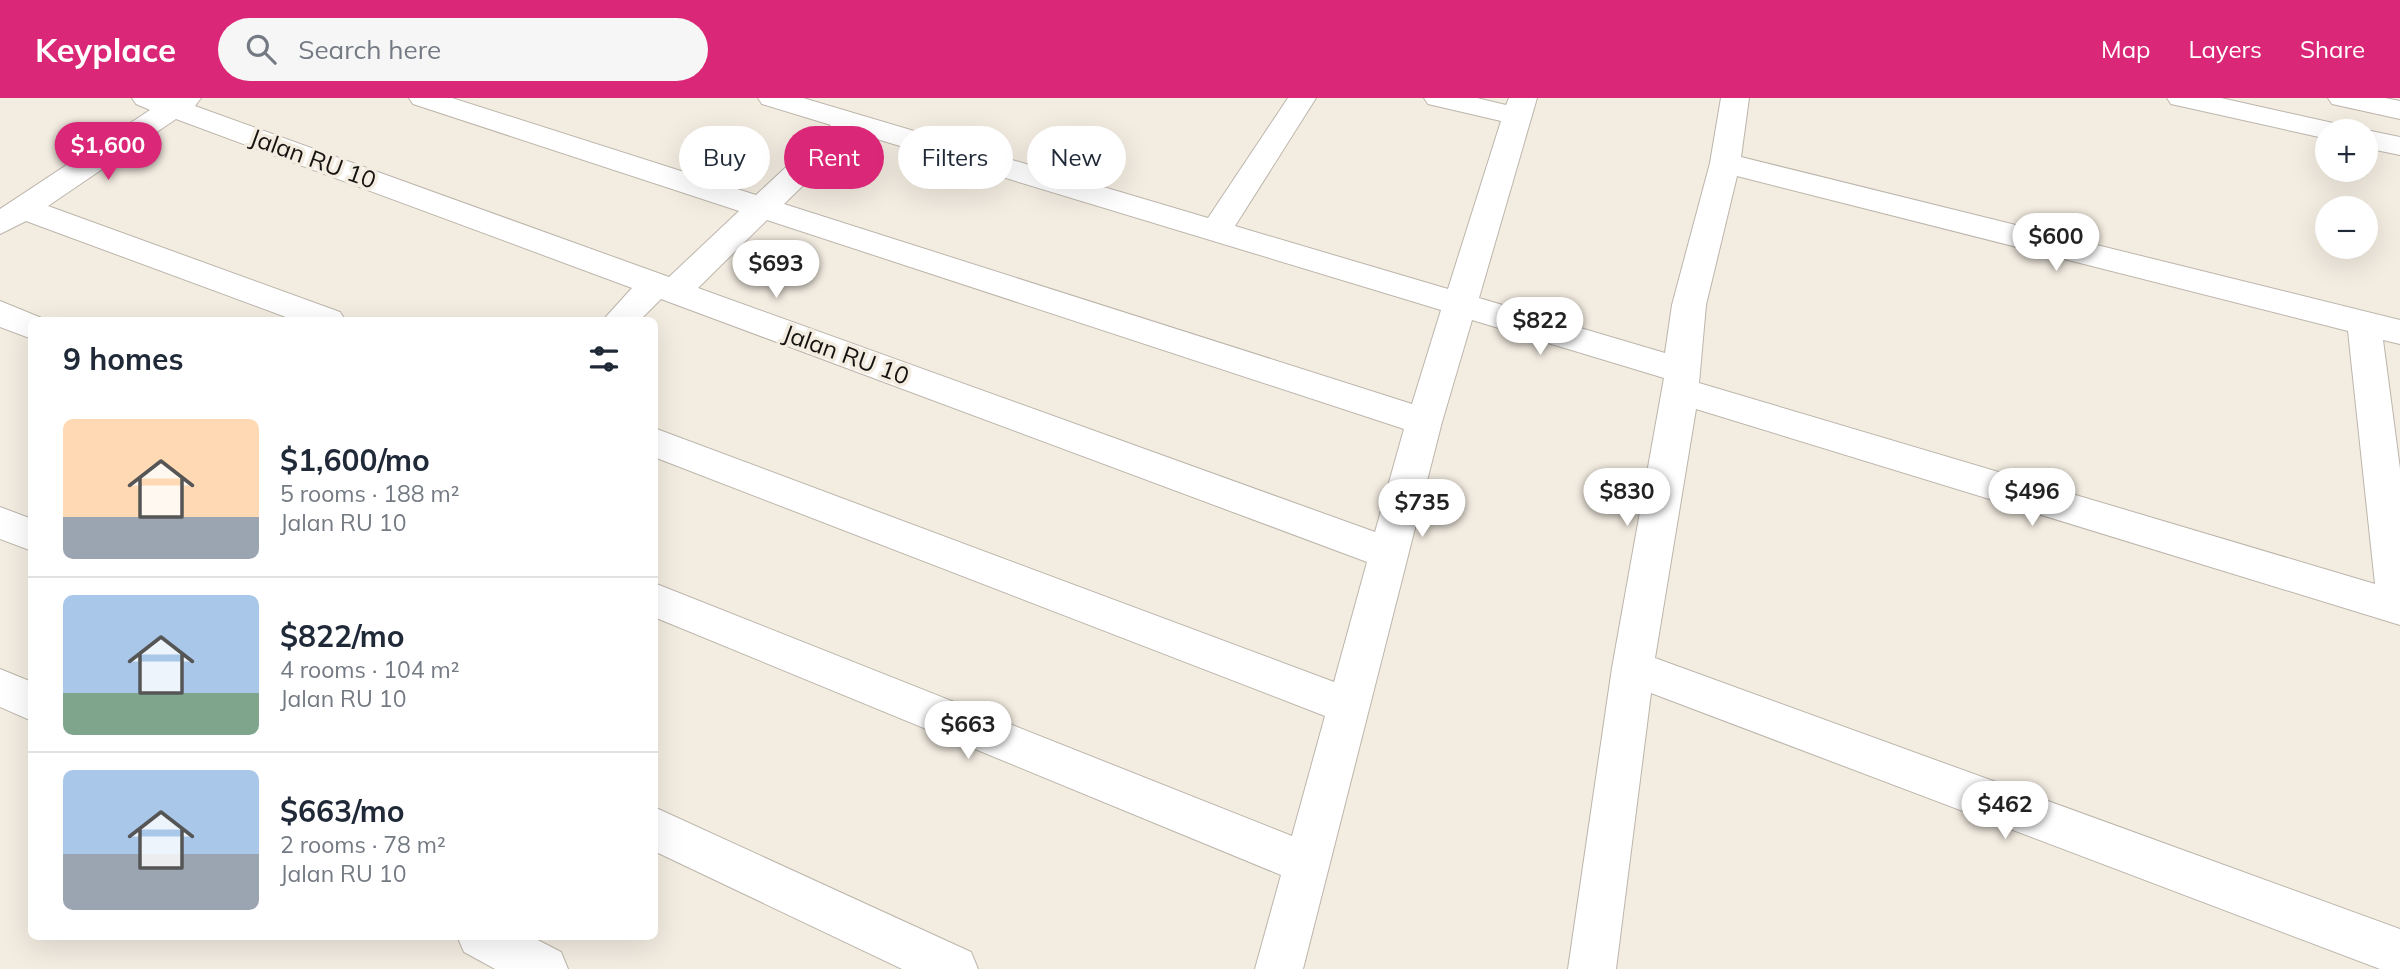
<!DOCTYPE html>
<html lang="en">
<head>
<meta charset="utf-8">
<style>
	:root { --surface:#fff; --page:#f6f6f7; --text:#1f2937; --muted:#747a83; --line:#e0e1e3; --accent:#db2777 }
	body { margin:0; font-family:Mulish,sans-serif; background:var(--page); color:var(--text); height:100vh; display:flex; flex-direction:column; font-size:26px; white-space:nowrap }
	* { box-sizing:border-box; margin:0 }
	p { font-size:23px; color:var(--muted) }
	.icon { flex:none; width:38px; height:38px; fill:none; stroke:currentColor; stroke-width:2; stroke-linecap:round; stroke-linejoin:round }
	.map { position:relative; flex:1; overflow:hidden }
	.side { position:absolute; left:28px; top:219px; width:630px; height:623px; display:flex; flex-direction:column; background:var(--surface); border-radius:10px; box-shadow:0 7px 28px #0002 }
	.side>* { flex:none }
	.banner { position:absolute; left:679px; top:28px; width:665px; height:63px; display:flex; gap:14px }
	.tools { position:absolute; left:2315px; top:21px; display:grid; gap:14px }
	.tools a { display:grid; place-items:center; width:63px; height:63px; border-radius:50%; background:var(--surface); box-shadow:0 7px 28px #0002; font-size:35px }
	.price { position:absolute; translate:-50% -60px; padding:0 16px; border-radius:24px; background:#fff; color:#222; font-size:23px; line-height:46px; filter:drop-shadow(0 2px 4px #0008) }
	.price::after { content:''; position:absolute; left:50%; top:42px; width:21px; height:16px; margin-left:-10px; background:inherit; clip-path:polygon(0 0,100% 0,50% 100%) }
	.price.current { background:var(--accent); color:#fff }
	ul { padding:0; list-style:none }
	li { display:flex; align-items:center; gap:21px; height:175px; padding:0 35px }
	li+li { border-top:2px solid var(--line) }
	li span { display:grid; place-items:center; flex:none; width:196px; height:140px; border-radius:10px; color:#555 }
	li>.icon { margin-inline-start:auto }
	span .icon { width:84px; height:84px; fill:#fffc; stroke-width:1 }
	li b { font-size:30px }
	h2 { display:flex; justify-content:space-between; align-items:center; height:84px; padding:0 35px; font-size:30px }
	.pill { padding:0 24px; border-radius:32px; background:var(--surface); box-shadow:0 7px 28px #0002; font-size:24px; line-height:63px }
	.pill.current { background:var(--accent); color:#fff }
	header { display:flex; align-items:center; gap:42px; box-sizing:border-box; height:98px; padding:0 35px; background:var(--accent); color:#fff }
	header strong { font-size:33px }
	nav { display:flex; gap:38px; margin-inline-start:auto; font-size:24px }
	.search { width:490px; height:63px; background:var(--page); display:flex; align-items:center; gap:18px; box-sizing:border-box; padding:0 24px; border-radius:38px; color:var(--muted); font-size:26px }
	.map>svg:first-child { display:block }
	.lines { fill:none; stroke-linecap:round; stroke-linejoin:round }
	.minor-casing { stroke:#bcb5ab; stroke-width:2 }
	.minor { fill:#fff; fill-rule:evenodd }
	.labels { text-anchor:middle; stroke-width:7; stroke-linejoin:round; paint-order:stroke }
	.street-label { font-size:24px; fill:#15130f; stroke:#f3ece1 }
</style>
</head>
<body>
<header>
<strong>Keyplace</strong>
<div class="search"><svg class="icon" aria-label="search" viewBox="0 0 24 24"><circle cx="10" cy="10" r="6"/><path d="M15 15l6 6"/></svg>Search here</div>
<nav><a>Map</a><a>Layers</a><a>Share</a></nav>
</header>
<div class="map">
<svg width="2400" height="871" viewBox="0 0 2400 871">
	<rect width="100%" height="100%" fill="#f3ece1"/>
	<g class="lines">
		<defs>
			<g id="minor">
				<path d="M132 0H201L195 8 669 179 739 113 413 6 409 0H452L756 97 831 27 762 6 758 0H803L1208 120 1288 0H1316L1235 128 1448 191 1501 23 1428 6 1424 0H1477L1506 7 1509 0H1537L1479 200 1665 255 1672 207 1710 65 1721 0H1749L1741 59 2400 222V246L2383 242 2400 371V527L1696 311 1655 560 2400 831V871H2380L1651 595 1616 871H1568L1612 570 1664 280 1472 222 1442 324 1303 871H1255L1281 777 654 519V485L1292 738 1325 618 654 359V330L1334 584 1367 464 661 201 640 222H603L632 190 176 21 48 108 340 214 345 222H294L26 123 0 136V111L150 12 136 6ZM857 35 1441 212 1412 306 784 106ZM1737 78 2348 233 2375 486 1699 285 1706 207ZM767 122 1404 331 1375 434 698 190Z"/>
				<path d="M2167 0H2221L2342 27 2347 33H2328V41L2171 6Z"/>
				<path d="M2328 0H2385L2400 3V21L2332 6Z"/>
				<path d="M2366 32 2400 39V57L2366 50V33H2360Z"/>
				<path d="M0 203 44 221 32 222V241L0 229Z"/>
				<path d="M0 409 32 421V453L0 441Z"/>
				<path d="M0 571 32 584V623L0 609Z"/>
				<path d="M654 709 971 854 978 871H902L654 753Z"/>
				<path d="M457 838H530L561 854 568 871H495L464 854Z"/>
			</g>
		</defs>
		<use href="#minor" class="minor-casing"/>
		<use href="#minor" class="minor"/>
	</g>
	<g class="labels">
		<g class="street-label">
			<text transform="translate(313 61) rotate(20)" y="8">Jalan RU 10</text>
			<text transform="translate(846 257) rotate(20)" y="8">Jalan RU 10</text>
		</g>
	</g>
</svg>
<div class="tools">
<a>+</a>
<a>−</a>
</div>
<b class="price current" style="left:108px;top:84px">$1,600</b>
<b class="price" style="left:2056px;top:175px">$600</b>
<b class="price" style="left:776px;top:202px">$693</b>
<b class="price" style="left:1540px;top:259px">$822</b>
<b class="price" style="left:1627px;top:430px">$830</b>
<b class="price" style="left:2032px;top:430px">$496</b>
<b class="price" style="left:1422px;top:441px">$735</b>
<b class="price" style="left:968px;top:663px">$663</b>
<b class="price" style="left:2005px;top:743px">$462</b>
<div class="banner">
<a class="pill">Buy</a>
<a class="pill current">Rent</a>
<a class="pill">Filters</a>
<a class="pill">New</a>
</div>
<section class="side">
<h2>9 homes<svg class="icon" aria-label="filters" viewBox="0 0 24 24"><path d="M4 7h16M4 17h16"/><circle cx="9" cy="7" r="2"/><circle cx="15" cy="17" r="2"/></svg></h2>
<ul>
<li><span style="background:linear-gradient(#ffd9b3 70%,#9aa5b1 0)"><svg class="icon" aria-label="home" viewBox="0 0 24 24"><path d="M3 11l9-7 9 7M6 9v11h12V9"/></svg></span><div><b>$1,600/mo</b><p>5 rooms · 188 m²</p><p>Jalan RU 10</p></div></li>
<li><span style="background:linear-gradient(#a9c7e8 70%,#7fa58c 0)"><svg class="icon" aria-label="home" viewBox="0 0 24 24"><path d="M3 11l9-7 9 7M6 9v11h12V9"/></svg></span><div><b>$822/mo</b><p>4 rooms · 104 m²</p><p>Jalan RU 10</p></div></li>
<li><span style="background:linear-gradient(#a9c7e8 60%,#9aa5b1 0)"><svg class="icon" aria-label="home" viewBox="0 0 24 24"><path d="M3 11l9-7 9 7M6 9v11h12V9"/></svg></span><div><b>$663/mo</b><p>2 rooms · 78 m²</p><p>Jalan RU 10</p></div></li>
</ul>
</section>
</div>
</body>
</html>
